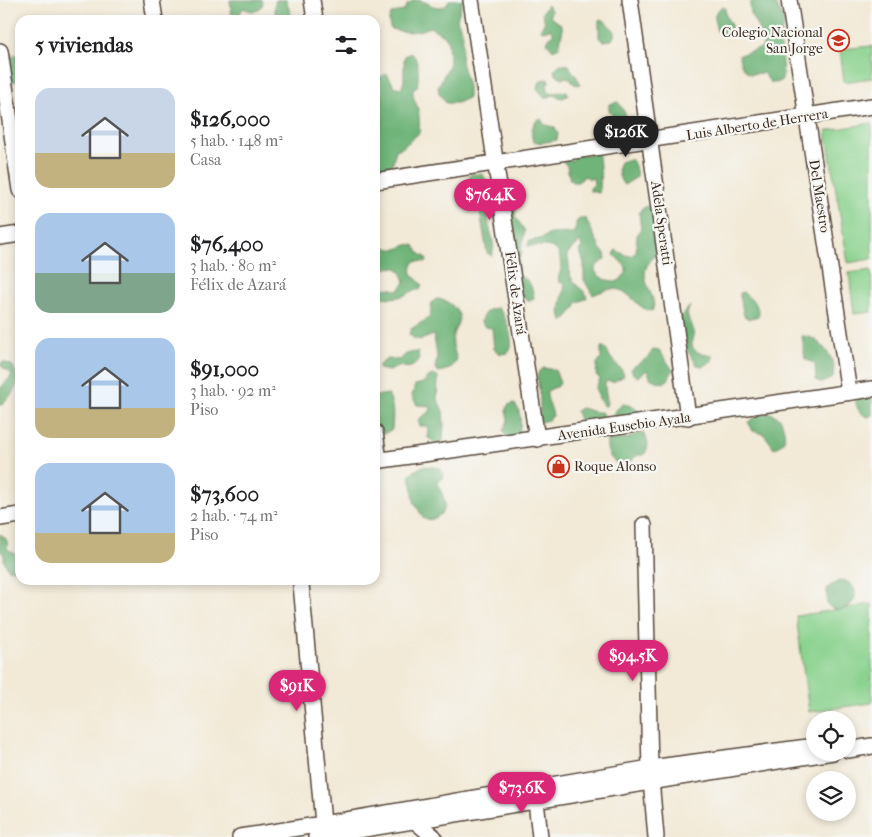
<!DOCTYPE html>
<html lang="es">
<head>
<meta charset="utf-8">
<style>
	:root { --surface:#fff; --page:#f6f6f6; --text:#202124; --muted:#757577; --accent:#db2777 }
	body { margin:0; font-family:"IM FELL French Canon",serif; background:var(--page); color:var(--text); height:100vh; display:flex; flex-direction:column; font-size:19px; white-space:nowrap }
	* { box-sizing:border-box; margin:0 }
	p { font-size:16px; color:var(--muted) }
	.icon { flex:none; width:28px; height:28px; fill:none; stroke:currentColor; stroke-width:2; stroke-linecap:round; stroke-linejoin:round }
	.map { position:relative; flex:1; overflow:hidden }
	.sheet { position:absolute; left:15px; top:15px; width:365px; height:570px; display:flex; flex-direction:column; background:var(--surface); border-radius:15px; box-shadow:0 2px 8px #0003 }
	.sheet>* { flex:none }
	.tools { position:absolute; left:806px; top:711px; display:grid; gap:10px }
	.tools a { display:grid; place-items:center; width:50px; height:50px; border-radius:50%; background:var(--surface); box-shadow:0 2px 8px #0003; font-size:25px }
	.price { position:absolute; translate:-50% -42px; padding:0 11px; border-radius:18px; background:var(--accent); color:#fff; font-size:16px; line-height:32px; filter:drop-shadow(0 1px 2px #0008) }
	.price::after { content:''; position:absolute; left:50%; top:30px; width:15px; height:11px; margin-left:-8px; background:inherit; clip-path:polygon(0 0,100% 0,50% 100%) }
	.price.on { background:#222; color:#fff }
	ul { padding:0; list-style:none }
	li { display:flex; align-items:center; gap:15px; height:125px; padding:0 20px }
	li span { display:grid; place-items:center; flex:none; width:140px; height:100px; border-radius:15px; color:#555 }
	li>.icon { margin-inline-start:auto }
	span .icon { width:60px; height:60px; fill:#fffc; stroke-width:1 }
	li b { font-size:21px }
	h2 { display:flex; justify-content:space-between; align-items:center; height:60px; padding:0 20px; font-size:21px }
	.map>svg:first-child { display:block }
	.green { fill:#8ad28e; stroke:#627e56 }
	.forest { fill:#6fb479; stroke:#556f4c }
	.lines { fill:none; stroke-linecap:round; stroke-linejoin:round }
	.minor-casing { stroke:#56473a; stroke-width:18 }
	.minor { stroke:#fff; stroke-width:15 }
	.labels { text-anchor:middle; stroke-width:4.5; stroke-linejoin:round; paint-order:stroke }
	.poi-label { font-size:14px; fill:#3b2a1e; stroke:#f6f6f2; text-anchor:end }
	.street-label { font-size:14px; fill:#3b2a1e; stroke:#f6f6f2 }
</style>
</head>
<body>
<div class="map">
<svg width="872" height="837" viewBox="0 0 872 837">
	<rect width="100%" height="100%" fill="#f6f6f2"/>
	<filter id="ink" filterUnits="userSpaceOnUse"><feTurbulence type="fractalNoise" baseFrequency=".02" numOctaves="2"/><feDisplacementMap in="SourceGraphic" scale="10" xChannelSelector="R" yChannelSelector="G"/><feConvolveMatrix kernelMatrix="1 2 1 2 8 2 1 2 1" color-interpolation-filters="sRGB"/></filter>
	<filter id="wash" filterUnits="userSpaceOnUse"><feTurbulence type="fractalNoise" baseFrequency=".0096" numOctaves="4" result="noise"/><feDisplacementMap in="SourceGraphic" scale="20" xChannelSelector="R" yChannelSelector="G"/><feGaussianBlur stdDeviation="1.12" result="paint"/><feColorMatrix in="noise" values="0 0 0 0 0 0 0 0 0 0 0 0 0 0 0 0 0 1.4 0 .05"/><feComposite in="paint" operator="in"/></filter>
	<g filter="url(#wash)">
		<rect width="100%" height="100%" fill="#f2e9d6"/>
		<g class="green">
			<path d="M872 46V78L844 82 840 49Z"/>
			<path d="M872 123V259L848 263 826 131Z"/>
			<path d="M871 270 872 312 854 314 849 273Z"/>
			<path d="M872 604V703L809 712 796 616Z"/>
		</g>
		<g class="forest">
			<path d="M230 0H262L263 4 259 9 254 12 243 8 240 13 242 20H232Z"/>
			<path d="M276 0H286L293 20 279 19C274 13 273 7 276 0Z"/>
			<path d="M414 0C430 0 430 10 446 6L449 0H463L457 19 463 34 461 62 468 86V98L457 103H446L439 93 438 87 449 65 448 41 445 36 430 27C417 33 405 33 391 29 388 23 388 19 392 13L404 11 406 6Z"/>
			<path d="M756 0H774L785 22 781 32 780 38 783 75 782 80 776 83 770 82 763 73 750 74C743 69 739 63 739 55L762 48 764 40 751 15 750 3Z"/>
			<path d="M547 5 551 10 550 17 561 24 563 29 559 47 553 50 547 43 549 38 553 34V31L551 29 542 31 540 29 545 22 542 13Z"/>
			<path d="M722 7 725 8 726 16 732 27 730 30 722 34 717 31C714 21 712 13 722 7Z"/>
			<path d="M601 19 605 21 615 31V34L612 40 604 41 599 38V20Z"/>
			<path d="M411 53C420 59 419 77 417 87L413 89C412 98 416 101 418 109 419 111 420 130 419 133L402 148 396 150 392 166 379 167 375 172V110L382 106V96L376 83C377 78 383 74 388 75L394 86 400 88 402 87 404 81V59L405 56Z"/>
			<path d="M19 54 20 81 11 82 7 60 11 56Z"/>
			<path d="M560 64 569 65C572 73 579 77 580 85L574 84 568 77 563 78 556 75 554 70Z"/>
			<path d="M547 79 549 80V83L547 85 548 91 553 93 567 91 568 96 562 98 553 95 545 99 537 88 541 80Z"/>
			<path d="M618 102 625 113 629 134H612L606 124 614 117 609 110V104Z"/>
			<path d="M538 119H541L544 124 555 128 558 134 557 140 541 143 533 141C530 134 532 124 538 119Z"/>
			<path d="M598 153C600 159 602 187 599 193L590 191V188L594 184 593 178 590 179 585 176 578 182H572L570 180 567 166 562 160 567 158 572 161 575 156Z"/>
			<path d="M629 159 632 160 635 166 637 177 624 185C619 180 616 168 620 162Z"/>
			<path d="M470 174H482C493 186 486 206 488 221 490 233 496 243 492 256L487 253 479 206 469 180Z"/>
			<path d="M505 199C515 201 517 207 515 216L525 231 521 248 522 254 519 259 518 276C530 279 532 286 534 298L529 301 524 298 518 289Z"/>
			<path d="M647 206 657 213C657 224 660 237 658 248 656 259 645 261 645 275 646 289 658 300 652 311 645 310 643 308 638 304 621 287 616 285 593 295L584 280V263L580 252 582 247 580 242 567 254C570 262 568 272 572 279 576 288 585 288 587 298L576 303 575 308 563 322C556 310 564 297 565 284L559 282C557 276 561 274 561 267 561 243 548 246 528 246L529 241 540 239 550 234 573 233 576 228V222L581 218 586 219 601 250 605 253 606 259 596 266 595 271C601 280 609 281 619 281L626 273V267L614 255 616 250 625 255 631 256 636 252 637 235 641 230 639 213 642 208Z"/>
			<path d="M375 237C380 245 387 250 397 249 404 247 406 243 414 245L420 254 426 257 427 262 415 261C407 272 414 277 422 284L420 290C413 289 411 293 405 295 396 299 384 298 375 296 382 284 388 289 399 290L405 282C399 261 391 268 375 271Z"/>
			<path d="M743 292 756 304 759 313 758 316 749 319 744 316 740 296V293Z"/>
			<path d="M437 299C447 300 455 306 459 315 459 325 455 327 453 335 451 343 455 352 457 360L450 369 439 372 435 369 437 357 434 335C424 338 417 344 409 334L411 329 430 317 432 302Z"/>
			<path d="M690 306C683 320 693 320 694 333 694 334 692 338 692 340 690 353 703 354 712 355V361L703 366 697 365 687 350 686 340 683 344 674 324Z"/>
			<path d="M498 308C506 316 513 337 511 348L507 353 501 354 494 349 492 328 485 327 481 322C483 312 488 309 498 308Z"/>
			<path d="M802 336C816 335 831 353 834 366 834 370 833 374 833 378L821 383 816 380 815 364 805 359Z"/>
			<path d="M601 347H604C609 351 608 354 611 358 616 365 622 367 624 376L613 382 608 381 605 383C604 391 609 398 606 406H604C598 402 599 394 595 389L600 379 596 375 597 363 601 359Z"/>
			<path d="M653 349 659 350 673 370 668 380 663 383 651 379 647 370 638 377 633 374 631 369C639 362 649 360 653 349Z"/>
			<path d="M415 352H418L419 360C413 368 409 369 399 366L389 371 378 369 379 365 387 359 399 360 406 354Z"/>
			<path d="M4 362 13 366C23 386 13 393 0 406 0 400 0 393 1 388 4 382 10 380 12 374L1 366V363Z"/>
			<path d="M544 368 555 370 560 383 558 386 547 391C546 401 552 407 553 416L548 420 540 422V395L537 377 539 371Z"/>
			<path d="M432 375 438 377V380L437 398 443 411 444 424 443 441 439 445 428 438V426H420L418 420 420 418 429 412 431 409 429 406 417 405 412 396 415 385 423 383 427 378Z"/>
			<path d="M388 394C394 404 393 418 392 429L384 434 375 428V396Z"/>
			<path d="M872 397V415L868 417C860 414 855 408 856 398Z"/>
			<path d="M514 403C522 411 522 427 517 436L508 440 503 430 508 421 506 410 508 405Z"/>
			<path d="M623 404 635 407 643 416 614 423 616 418 614 412Z"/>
			<path d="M581 408C588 409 593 413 601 412L605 417 603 423 591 426 587 422 579 420 576 411Z"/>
			<path d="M771 413 781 419C784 431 790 443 774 448L764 434 753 431 748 422 759 415Z"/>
			<path d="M638 433 644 434C649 442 649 447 644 455H638L625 465H619C610 459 606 453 607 441L629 438Z"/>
			<path d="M423 466 440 468 443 473 442 479 437 483C440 489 444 497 445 503 446 514 433 522 424 519 421 513 416 507 414 501 412 492 414 486 409 476L413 472Z"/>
			<path d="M0 534C6 537 9 542 7 549L14 553 17 558 13 570 8 569 4 561V555L0 551Z"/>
			<path d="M843 580C872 591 843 623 827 604V588L837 582Z"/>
		</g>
	</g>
	<g filter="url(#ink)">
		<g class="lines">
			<defs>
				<g id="minor">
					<path d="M152 0 155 20"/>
					<path d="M312 0 315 20"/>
					<path d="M471 0 537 439"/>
					<path d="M630 0 688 417"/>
					<path d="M789 0 849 392"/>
					<path d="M0 51 20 190"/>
					<path d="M375 181 872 106"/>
					<path d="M0 237 20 234"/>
					<path d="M375 432 379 461"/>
					<path d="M375 461 872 389"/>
					<path d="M0 518 20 515"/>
					<path d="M644 525 650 768 656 837"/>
					<path d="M301 584 324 834"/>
					<path d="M848 750 872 746"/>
					<path d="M535 792 540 837"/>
					<path d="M415 821 434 837"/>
					<path d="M240 837 323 824 650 768 815 746"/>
					<path d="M316 837 833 752"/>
				</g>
			</defs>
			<use href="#minor" class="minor-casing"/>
			<use href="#minor" class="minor"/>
		</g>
	</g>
	<defs>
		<symbol id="school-ring" viewBox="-11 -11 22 22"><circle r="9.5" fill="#f6f6f2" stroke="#c8321e" stroke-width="1.5"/><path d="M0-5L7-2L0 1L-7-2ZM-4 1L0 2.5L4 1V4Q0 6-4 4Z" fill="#c8321e"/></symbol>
		<symbol id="shop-ring" viewBox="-11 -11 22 22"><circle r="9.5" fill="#f6f6f2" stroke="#c8321e" stroke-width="1.5"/><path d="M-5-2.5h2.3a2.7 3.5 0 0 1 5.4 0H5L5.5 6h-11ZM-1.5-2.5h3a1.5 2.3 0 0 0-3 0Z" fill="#c8321e"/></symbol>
	</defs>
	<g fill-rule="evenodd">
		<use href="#school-ring" x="826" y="28" width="25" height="25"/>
		<use href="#shop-ring" x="546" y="454" width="25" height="25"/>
	</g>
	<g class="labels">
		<g class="poi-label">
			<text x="823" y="37">Colegio Nacional<tspan x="823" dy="16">San Jorge</tspan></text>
			<text x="574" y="471" text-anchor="start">Roque Alonso</text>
		</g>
		<g class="street-label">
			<text transform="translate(757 124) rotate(-9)" y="5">Luis Alberto de Herrera</text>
			<text transform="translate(820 196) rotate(81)" y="5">Del Maestro</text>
			<text transform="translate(662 223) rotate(82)" y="5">Adela Speratti</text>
			<text transform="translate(516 293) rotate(82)" y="5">Félix de Azará</text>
			<text transform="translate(624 426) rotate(-8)" y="5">Avenida Eusebio Ayala</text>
		</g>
	</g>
</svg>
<div class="tools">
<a><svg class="icon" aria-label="locate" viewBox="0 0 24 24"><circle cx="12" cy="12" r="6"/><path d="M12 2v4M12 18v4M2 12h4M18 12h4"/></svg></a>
<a><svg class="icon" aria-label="layers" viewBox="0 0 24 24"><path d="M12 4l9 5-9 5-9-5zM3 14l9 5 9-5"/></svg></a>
</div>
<b class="price on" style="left:626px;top:158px">$126K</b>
<b class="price" style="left:490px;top:221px">$76.4K</b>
<b class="price" style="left:633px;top:682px">$94.5K</b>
<b class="price" style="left:297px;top:712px">$91K</b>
<b class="price" style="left:522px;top:814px">$73.6K</b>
<section class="sheet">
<h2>5 viviendas<svg class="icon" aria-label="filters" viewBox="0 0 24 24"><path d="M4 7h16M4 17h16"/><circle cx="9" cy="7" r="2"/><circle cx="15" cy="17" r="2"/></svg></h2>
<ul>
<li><span style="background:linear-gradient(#c9d6e8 65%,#c2b280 0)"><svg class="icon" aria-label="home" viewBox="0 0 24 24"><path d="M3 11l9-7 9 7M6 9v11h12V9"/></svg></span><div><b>$126,000</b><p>5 hab. · 148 m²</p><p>Casa</p></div></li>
<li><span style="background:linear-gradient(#a9c7e8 60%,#7fa58c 0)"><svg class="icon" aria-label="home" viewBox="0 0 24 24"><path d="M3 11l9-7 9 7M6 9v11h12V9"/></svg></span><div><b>$76,400</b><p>3 hab. · 80 m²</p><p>Félix de Azará</p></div></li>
<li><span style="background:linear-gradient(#a9c7e8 70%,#c2b280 0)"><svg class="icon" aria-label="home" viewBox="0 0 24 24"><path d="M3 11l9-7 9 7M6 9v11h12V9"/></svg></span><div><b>$91,000</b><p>3 hab. · 92 m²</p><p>Piso</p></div></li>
<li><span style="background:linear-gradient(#a9c7e8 70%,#c2b280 0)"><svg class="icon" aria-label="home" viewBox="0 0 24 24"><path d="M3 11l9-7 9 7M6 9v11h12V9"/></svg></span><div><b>$73,600</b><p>2 hab. · 74 m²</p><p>Piso</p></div></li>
</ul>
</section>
</div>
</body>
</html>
